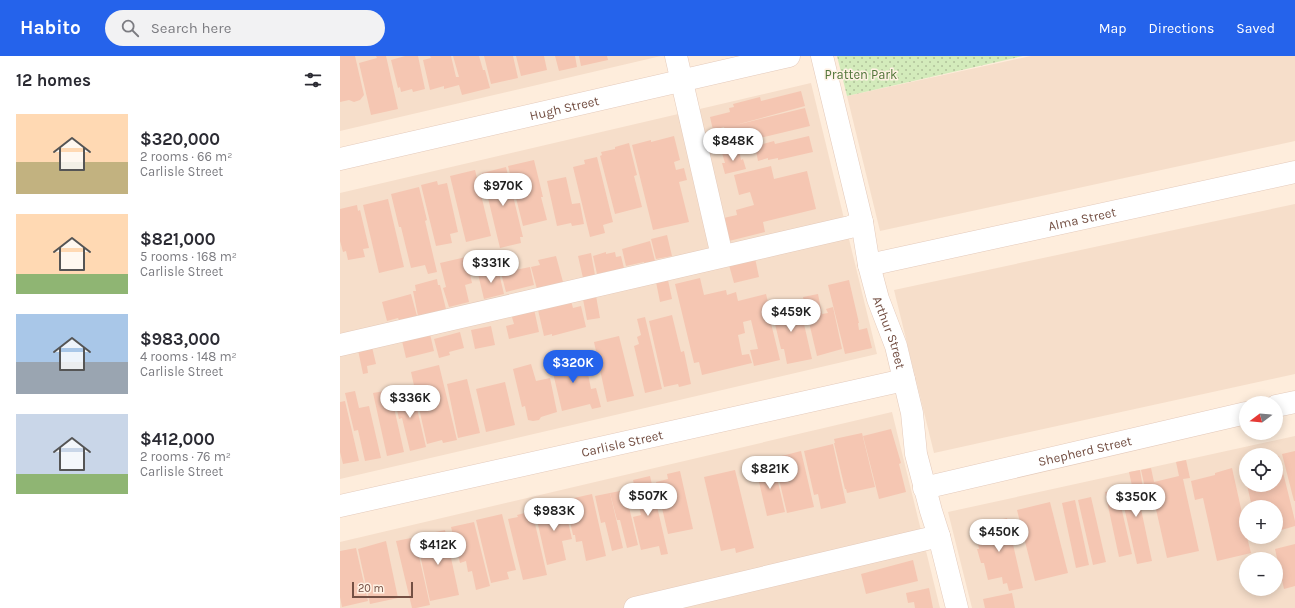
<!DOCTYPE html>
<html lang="en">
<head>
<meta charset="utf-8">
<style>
	:root { --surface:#fff; --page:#f2f2f3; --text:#2b2b33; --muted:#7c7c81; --accent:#2563eb }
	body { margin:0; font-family:Karla,sans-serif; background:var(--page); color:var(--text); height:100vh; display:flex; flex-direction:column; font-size:15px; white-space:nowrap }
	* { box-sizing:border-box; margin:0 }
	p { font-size:13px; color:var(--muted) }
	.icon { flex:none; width:22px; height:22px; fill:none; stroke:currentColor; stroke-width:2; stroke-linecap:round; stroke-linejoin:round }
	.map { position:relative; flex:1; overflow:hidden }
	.side { display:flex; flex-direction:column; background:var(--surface); width:340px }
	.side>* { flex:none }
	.needle { width:26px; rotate:254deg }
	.buttons { position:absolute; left:899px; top:340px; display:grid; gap:8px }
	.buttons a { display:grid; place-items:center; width:44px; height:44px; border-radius:50%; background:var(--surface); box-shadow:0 2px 10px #0003; font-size:20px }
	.scale { position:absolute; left:12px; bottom:10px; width:61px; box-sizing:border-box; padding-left:4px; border:2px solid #745044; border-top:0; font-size:11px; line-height:14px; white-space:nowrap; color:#745044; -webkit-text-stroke:3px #fff1e4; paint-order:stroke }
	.price { position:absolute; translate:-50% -34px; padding:0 9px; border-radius:14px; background:#fff; color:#222; font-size:13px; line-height:26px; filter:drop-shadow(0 1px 2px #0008) }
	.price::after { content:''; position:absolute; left:50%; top:24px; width:12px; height:9px; margin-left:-6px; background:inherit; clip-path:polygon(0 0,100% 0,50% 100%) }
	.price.current { background:var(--accent); color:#fff }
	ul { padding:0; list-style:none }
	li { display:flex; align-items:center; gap:12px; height:100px; padding:0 16px }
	li span { display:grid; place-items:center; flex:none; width:112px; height:80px; border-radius:0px; color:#555 }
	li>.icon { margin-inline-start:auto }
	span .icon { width:48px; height:48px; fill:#fffc; stroke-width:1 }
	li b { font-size:17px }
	h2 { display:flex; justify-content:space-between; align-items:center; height:48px; padding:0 16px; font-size:17px }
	header { display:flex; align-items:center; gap:24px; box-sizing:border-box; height:56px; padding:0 20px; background:var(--accent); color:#fff }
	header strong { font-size:19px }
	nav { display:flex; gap:22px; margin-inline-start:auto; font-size:14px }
	.search { width:280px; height:36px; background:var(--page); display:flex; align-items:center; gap:10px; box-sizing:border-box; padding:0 14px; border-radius:22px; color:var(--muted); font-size:15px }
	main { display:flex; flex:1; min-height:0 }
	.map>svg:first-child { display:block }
	.residential { fill:#f6deca; fill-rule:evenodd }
	.park { fill:url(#park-dots) }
	.building { fill:#f5c6b2 }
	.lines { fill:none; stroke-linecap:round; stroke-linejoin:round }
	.minor-casing { stroke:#e4cabb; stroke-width:23 }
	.minor { stroke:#fff; stroke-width:22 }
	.labels { text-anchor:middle; stroke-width:3; stroke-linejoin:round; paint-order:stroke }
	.park-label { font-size:13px; fill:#517539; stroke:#fff1e4 }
	.street-label { font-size:13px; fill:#745044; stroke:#fff1e4 }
</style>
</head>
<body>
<header>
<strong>Habito</strong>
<div class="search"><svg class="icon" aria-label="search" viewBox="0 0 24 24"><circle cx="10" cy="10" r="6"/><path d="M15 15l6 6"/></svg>Search here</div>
<nav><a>Map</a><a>Directions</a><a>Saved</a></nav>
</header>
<main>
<section class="side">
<h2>12 homes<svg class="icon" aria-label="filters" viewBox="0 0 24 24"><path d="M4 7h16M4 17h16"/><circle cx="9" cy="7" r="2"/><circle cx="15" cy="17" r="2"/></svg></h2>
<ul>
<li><span style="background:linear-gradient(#ffd9b3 60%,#c2b280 0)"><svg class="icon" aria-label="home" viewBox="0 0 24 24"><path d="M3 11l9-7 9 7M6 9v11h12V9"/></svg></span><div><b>$320,000</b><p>2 rooms · 66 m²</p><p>Carlisle Street</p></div></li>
<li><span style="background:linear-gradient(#ffd9b3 75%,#8fb573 0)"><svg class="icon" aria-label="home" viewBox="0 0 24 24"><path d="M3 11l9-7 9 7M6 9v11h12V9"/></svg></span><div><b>$821,000</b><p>5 rooms · 168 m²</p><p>Carlisle Street</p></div></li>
<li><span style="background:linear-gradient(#a9c7e8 60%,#9aa5b1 0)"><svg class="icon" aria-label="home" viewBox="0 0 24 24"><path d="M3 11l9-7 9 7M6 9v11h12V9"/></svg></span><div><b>$983,000</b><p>4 rooms · 148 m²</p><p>Carlisle Street</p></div></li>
<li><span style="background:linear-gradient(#c9d6e8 75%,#8fb573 0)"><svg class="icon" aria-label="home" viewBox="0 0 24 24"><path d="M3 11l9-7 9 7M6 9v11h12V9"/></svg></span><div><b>$412,000</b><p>2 rooms · 76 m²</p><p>Carlisle Street</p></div></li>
</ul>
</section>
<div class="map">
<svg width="955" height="552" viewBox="0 0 955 552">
	<defs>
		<pattern id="park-dots" width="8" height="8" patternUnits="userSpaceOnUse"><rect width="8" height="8" fill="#d3ebbb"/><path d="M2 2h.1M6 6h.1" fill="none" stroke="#b0c19a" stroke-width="1.8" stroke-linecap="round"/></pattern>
	</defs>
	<rect width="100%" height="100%" fill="#feeddc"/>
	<g class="residential">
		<path d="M0 0H321L0 75Z"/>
		<path d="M691 0H955V85L540 175 507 40Z"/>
		<path d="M471 27 537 298 0 423V137Z"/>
		<path d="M955 148V318L594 397 554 234Z"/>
		<path d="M552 356 600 552H0V486Z"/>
		<path d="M955 380V552H632L608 456ZM906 399H936V429H906ZM906 451H936V481H906ZM906 503H936V533H906Z"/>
	</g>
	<path class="park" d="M497 0H683L507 40Z"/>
	<g class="building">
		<path d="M0 0H15L24 39 20 44 14 46 9 44 0 46Z"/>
		<path d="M36 0H46L58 53 31 59 19 7 37 2Z"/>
		<path d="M65 0H78L85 33 73 36 72 33 61 36 60 31 58 32 51 4Z"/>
		<path d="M90 0H111L116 21H119L113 0H139L143 14H145L150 32 122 39 119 29 104 33V30L90 34 83 4 91 2Z"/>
		<path d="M144 0H173L178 22 151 28Z"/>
		<path d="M176 0H204L207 14 181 20Z"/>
		<path d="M215 0H235L237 11 219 15Z"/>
		<path d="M239 0H267L268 4 241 10Z"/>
		<path d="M461 35 465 50 392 70 465 52 470 70 407 85 405 78 397 80 396 77 386 79 384 71 373 74 370 61 390 56 389 52 394 51 393 48 420 41 421 45Z"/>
		<path d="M334 80 340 104 334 106 336 114 344 112 347 124 339 126 349 166 313 174 292 89 311 84V86Z"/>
		<path d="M469 80 473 96 438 104V102L428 104V102L418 105 415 90 434 85 435 88Z"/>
		<path d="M381 81 384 93 365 98 362 86Z"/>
		<path d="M289 87 297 119 294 120 302 151 275 158 260 100 262 99 261 96 275 93V91Z"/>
		<path d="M399 93 401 104 403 103 406 113 385 118 382 107H385L382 97Z"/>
		<path d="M257 101 273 166 263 169 265 177 250 181 233 111 245 108 244 104Z"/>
		<path d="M194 104 203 141H201L207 164 183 170 168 110Z"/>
		<path d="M431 110 434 123 467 115 476 153 423 166 425 176 385 186 379 163 397 159 396 154 414 149 410 136 399 139 394 119Z"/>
		<path d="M166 111 183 181H180L181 187 160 192 142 117Z"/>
		<path d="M135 114 151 180 126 186 110 120Z"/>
		<path d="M226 121 232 148 240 147 244 168 232 170 231 167 217 170 207 125Z"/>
		<path d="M97 125 98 129 107 127 118 176 110 178 112 187 96 190 81 129Z"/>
		<path d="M79 131 87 164 85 165 97 216 88 218 85 209 71 212 61 171H59L51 138Z"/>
		<path d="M48 143 64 211 39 217 23 149Z"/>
		<path d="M17 149 18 155 20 154 29 192 23 193 25 201 8 204 6 195 3 196 0 185V153Z"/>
		<path d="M327 179 332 200 316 203 311 183Z"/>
		<path d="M310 185 315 205 304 207V206L286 210 282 193Z"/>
		<path d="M266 196V198L275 196 276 201 281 200 284 212 257 218 253 200Z"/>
		<path d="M251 197 255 219 243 222 238 200Z"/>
		<path d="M216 200 223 226 197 233 191 211 200 209 198 204Z"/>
		<path d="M126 201 132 227 125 229 129 246 109 251 103 232 106 231 100 207Z"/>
		<path d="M415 202 419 221 394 227 389 209Z"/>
		<path d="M190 211 194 229 166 236 161 217Z"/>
		<path d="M158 213 164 238 144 243 138 218Z"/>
		<path d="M360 222 364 239 386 234 387 239 396 236 398 245 426 238 431 258 429 259 440 304 414 310 410 294 418 293 411 264 403 266 405 277 398 279 402 299 409 298 412 307 362 319 359 306 354 307 335 228Z"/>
		<path d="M97 223 98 229H100L106 253 78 260 73 235H76L75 229Z"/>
		<path d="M328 224 332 243 320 246 316 226Z"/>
		<path d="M509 224 519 267H518L519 274 527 272 532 292 505 298 488 229Z"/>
		<path d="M71 238 77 260 59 264 58 262 47 265 42 246Z"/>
		<path d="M478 238 482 258 488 257 486 253 493 251 502 293 477 300 463 241Z"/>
		<path d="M256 240 260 262 247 264 243 243Z"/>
		<path d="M231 245 233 252 241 250 246 271 212 280V278L204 280 198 254Z"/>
		<path d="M456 246 461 269 464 268 472 303 447 308 444 293H441L431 251Z"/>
		<path d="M194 253 199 276 169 283 166 270 174 268 171 258Z"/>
		<path d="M332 259 341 296 344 295 351 328 339 331 338 328 324 331 309 265Z"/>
		<path d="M305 261 322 333 305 337 294 290 299 288 297 281 301 279 297 263Z"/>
		<path d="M151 270 155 289 135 293 131 274Z"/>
		<path d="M120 276 124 292 109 296 110 299 99 302 94 283Z"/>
		<path d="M90 278 94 295 66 302 62 285Z"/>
		<path d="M279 280 294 340 267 346 254 286Z"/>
		<path d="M32 291 36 308 27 310 28 317 23 318 18 294Z"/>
		<path d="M239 297 244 319 248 318 251 333 256 332 261 351 252 353 250 348 222 355 210 304Z"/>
		<path d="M191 308 196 325 210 322 217 356 201 361 199 364 193 365 188 364 185 350 182 351 173 313Z"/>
		<path d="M99 309 117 384 103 387 102 384 87 388 71 316Z"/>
		<path d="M127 323 140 377 118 382 107 328Z"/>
		<path d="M165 326 175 369 146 376 136 333Z"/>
		<path d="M67 333 69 341 74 340 86 391 70 395 62 362 59 363 53 336Z"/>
		<path d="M50 334 64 396 47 400 33 337Z"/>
		<path d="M15 335 19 352 29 350 41 402 25 405 18 374 14 375 5 337Z"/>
		<path d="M5 345 19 405 3 408 0 396V346Z"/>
		<path d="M551 373 561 407 559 408 566 436 539 443 523 380Z"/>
		<path d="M522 377 535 431 507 437 506 433H505L494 387H495L494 383Z"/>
		<path d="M493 388 506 447 481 453 478 438 474 439 464 395Z"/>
		<path d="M461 395 474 451 447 457 434 402Z"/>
		<path d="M955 395V445H954L942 398Z"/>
		<path d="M939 400 955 465V470L938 475V477L936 478V451H912L907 429H936V401Z"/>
		<path d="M846 404 850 422 843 423 859 495 827 502 811 431 805 432 801 414 811 412 814 426 839 420 836 406Z"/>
		<path d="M434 409 445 456 427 460 416 413Z"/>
		<path d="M902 409H906V423H905Z"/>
		<path d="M892 412 906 475V481H907L911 497 877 505 863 442 855 444 851 425 875 419V417Z"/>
		<path d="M395 414 414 492 396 497 395 492 381 495 364 421Z"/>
		<path d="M800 414 803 432 797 434 812 505 797 508 780 433 792 430 789 416Z"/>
		<path d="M340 415 353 473 328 478 316 426 328 423 327 418Z"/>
		<path d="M310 420 328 498 321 499 319 490 301 494 293 461 301 459 293 424Z"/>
		<path d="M777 433 792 498 779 501 765 436Z"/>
		<path d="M285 434 298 489 287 492 280 464H277L270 437Z"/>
		<path d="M270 437 283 492 272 495 265 466 261 467 255 440Z"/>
		<path d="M252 438 266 500 246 505 242 485 236 486 235 479H233L225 444Z"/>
		<path d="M751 441 766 506 753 509 738 444Z"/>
		<path d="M735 444 749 509 736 512 722 447Z"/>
		<path d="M710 446 728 517 695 525 677 454Z"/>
		<path d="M224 448 232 483 222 485 226 504 207 509 195 455Z"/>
		<path d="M192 455 207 519 183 524 168 463 178 461 177 459Z"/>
		<path d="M162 458 176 514 167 516 169 523 151 527 136 464Z"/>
		<path d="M667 462 683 532 669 535 667 527 663 528 662 521 648 524 644 507H641L637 493H639L635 472 650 469 649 466Z"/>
		<path d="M134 466 150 530 136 534 132 515 128 516 126 505 120 507 111 471Z"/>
		<path d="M105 474 119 539 90 545 76 480Z"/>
		<path d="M71 482 72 488 76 487 90 549 76 552H72L56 485Z"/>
		<path d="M46 485 58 542 30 548 18 493Z"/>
		<path d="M955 488V530L944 533 935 493Z"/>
		<path d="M16 492 28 545 2 551 0 541V495Z"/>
		<path d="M573 504 578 525 526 538 521 518Z"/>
		<path d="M589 532 593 552H575L574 546 568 547 566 537Z"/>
		<path d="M672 537 675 552H645L643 543Z"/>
	</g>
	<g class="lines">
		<defs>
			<g id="minor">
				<path d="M336 0 382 200"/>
				<path id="s1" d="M482 0 522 166 529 209 538 243 556 290 572 357 576 398 591 455 599 480 617 552"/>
				<path id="s2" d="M0 103 449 0"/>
				<path id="s3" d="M529 209 955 116"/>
				<path d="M0 289 510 171 522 166"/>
				<path d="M936 350 955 346"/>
				<path id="s4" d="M584 432 906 357"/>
				<path id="s5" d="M0 450 564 324"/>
				<path d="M295 552 599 480"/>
			</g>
		</defs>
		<use href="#minor" class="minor-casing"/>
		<use href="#minor" class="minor"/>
	</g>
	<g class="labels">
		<g class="park-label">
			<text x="521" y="23">Pratten Park</text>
		</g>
		<g class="street-label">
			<text dy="5" stroke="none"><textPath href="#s2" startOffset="230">Hugh Street</textPath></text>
			<text dy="5" stroke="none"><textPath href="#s3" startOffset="218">Alma Street</textPath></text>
			<text dy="5" stroke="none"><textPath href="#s1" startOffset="285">Arthur Street</textPath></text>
			<text dy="5" stroke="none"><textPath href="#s5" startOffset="289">Carlisle Street</textPath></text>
			<text dy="5" stroke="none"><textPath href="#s4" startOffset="165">Shepherd Street</textPath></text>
		</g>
	</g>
</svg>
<div class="buttons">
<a><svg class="needle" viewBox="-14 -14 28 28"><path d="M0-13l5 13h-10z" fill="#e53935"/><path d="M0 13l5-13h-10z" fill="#7c7c81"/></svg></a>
<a><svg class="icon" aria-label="locate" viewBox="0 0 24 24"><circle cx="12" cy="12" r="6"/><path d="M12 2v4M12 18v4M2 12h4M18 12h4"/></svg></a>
<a>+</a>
<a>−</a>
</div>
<div class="scale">20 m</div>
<b class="price" style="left:393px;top:106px">$848K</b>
<b class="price" style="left:163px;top:151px">$970K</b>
<b class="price" style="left:151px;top:228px">$331K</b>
<b class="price" style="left:451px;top:277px">$459K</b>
<b class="price current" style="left:233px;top:328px">$320K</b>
<b class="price" style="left:70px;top:363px">$336K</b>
<b class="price" style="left:430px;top:434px">$821K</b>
<b class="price" style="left:308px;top:461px">$507K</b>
<b class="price" style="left:796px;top:462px">$350K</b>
<b class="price" style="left:214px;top:476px">$983K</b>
<b class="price" style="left:659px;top:497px">$450K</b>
<b class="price" style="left:98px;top:510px">$412K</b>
</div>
</main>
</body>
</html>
